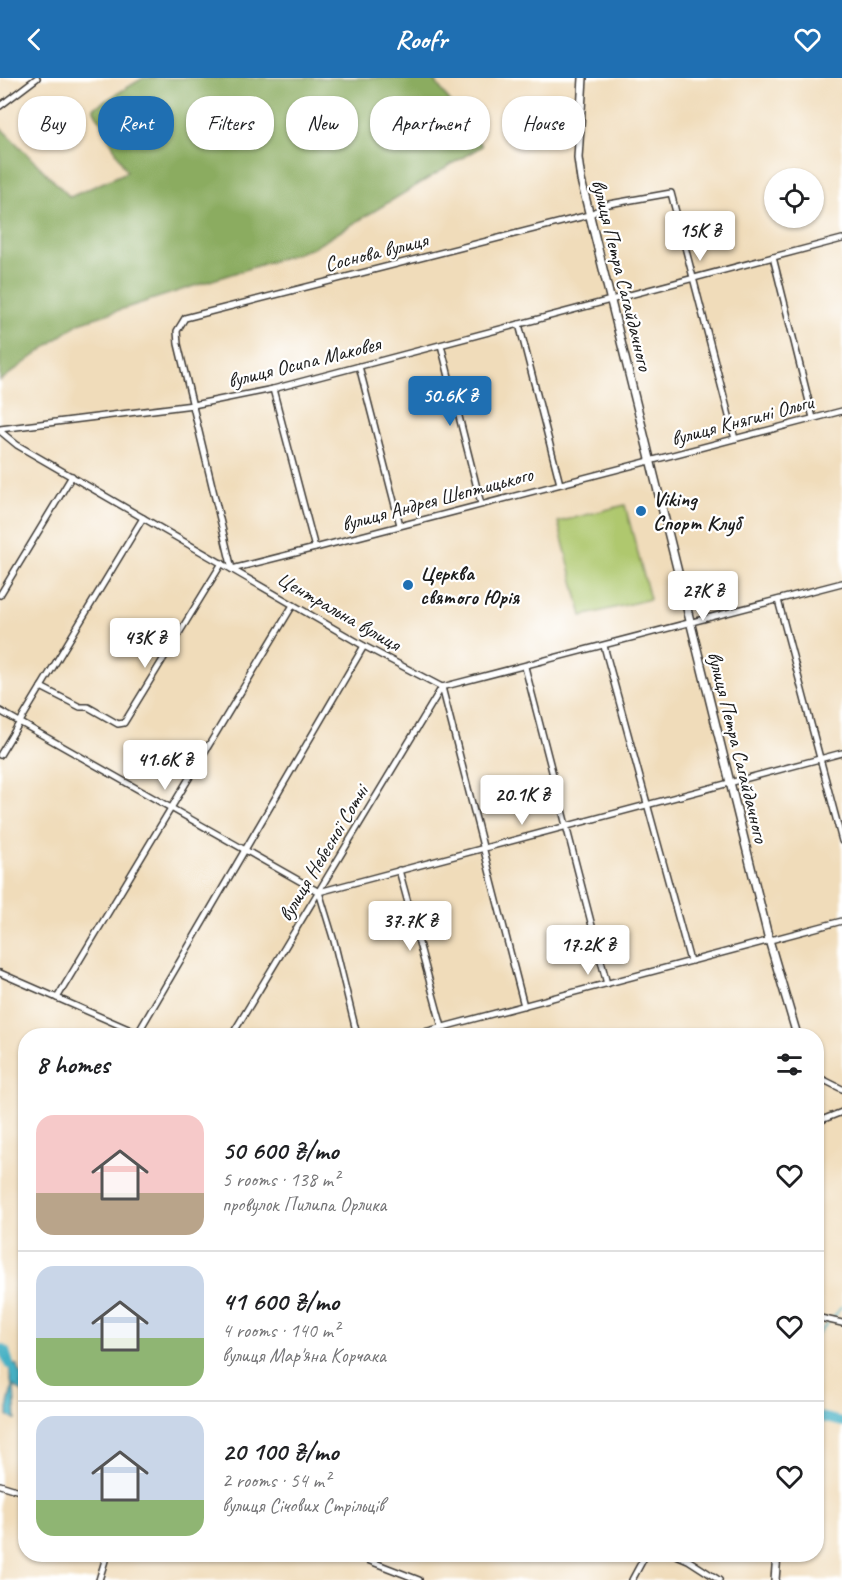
<!DOCTYPE html>
<html lang="en">
<head>
<meta charset="utf-8">
<style>
	:root { --surface:#fff; --page:#f2f2f2; --text:#202124; --muted:#757577; --line:#e0e0e0; --accent:#1f6fb2 }
	body { margin:0; font-family:Caveat,sans-serif; background:var(--page); color:var(--text); height:100vh; display:flex; flex-direction:column; font-size:22px; white-space:nowrap }
	* { box-sizing:border-box; margin:0 }
	p { font-size:20px; color:var(--muted) }
	.icon { flex:none; width:33px; height:33px; fill:none; stroke:currentColor; stroke-width:2; stroke-linecap:round; stroke-linejoin:round }
	.map { position:relative; flex:1; overflow:hidden }
	.details { position:absolute; left:18px; top:950px; width:806px; height:534px; display:flex; flex-direction:column; background:var(--surface); border-radius:24px; box-shadow:0 2px 4px #0004 }
	.details>* { flex:none }
	.guide { position:absolute; left:18px; top:18px; width:807px; height:54px; display:flex; gap:12px }
	.controls { position:absolute; left:764px; top:90px; display:grid; gap:12px }
	.controls a { display:grid; place-items:center; width:60px; height:60px; border-radius:50%; background:var(--surface); box-shadow:0 2px 4px #0004; font-size:30px }
	.price { position:absolute; translate:-50% -51px; padding:0 14px; border-radius:6px; background:#fff; color:#222; font-size:20px; line-height:39px; filter:drop-shadow(0 2px 3px #0008) }
	.price::after { content:''; position:absolute; left:50%; top:36px; width:18px; height:14px; margin-left:-9px; background:inherit; clip-path:polygon(0 0,100% 0,50% 100%) }
	.price.selected { background:var(--accent); color:#fff }
	ul { padding:0; list-style:none }
	li { display:flex; align-items:center; gap:18px; height:150px; padding:0 18px }
	li+li { border-top:2px solid var(--line) }
	li span { display:grid; place-items:center; flex:none; width:168px; height:120px; border-radius:18px; color:#555 }
	li>.icon { margin-inline-start:auto }
	span .icon { width:72px; height:72px; fill:#fffc; stroke-width:1 }
	li b { font-size:26px }
	h2 { display:flex; justify-content:space-between; align-items:center; height:72px; padding:0 18px; font-size:26px }
	.pill { padding:0 21px; border-radius:24px; background:var(--surface); box-shadow:0 2px 4px #0004; font-size:21px; line-height:54px }
	.pill.selected { background:var(--accent); color:#fff }
	header { display:flex; justify-content:space-between; align-items:center; height:78px; padding:0 18px; background:var(--accent); color:#fff; font-size:27px; font-weight:800 }
	.map>svg:first-child { display:block }
	.green { fill:#afc86e; stroke:#667245; stroke-width:1.5 }
	.forest { fill:#8bac61; stroke:#54643e; stroke-width:1.5 }
	.water { fill:#46b1c4; stroke:#316670; stroke-width:1.5 }
	.lines { fill:none; stroke-linecap:round; stroke-linejoin:round }
	.stream { stroke:#46b1c4; stroke-width:1.5 }
	.river { stroke:#46b1c4; stroke-width:10 }
	.minor-casing { stroke:#3c3934; stroke-width:8 }
	.tertiary-casing { stroke:#3c3934; stroke-width:10 }
	.minor { stroke:#fff; stroke-width:5 }
	.tertiary { stroke:#fff; stroke-width:7 }
	.poi-dot { fill:#1f6fb2; stroke:#fff; stroke-width:2 }
	.labels { text-anchor:middle; stroke-width:4.5; stroke-linejoin:round; paint-order:stroke }
	.street-label { font-size:21px; fill:#1c1c1c; stroke:#fff }
	.poi-label { font-size:21px; font-weight:bold; fill:#1c1c1c; stroke:#fff; text-anchor:start }
</style>
</head>
<body>
<header><svg class="icon" aria-label="back" viewBox="0 0 24 24"><path d="M15 5l-7 7 7 7"/></svg>Roofr<svg class="icon" aria-label="heart" viewBox="0 0 24 24"><path d="M12 20l-8-8c-3-5 5-10 8-4 3-6 11-1 8 4z"/></svg></header>
<div class="map">
<svg width="842" height="1502" viewBox="0 0 842 1502">
	<rect width="100%" height="100%" fill="#fff"/>
	<filter id="ink" filterUnits="userSpaceOnUse"><feTurbulence type="fractalNoise" baseFrequency=".0167" numOctaves="2"/><feDisplacementMap in="SourceGraphic" scale="12" xChannelSelector="R" yChannelSelector="G"/><feConvolveMatrix kernelMatrix="1 2 1 2 8 2 1 2 1" color-interpolation-filters="sRGB"/></filter>
	<filter id="wash" filterUnits="userSpaceOnUse"><feTurbulence type="fractalNoise" baseFrequency=".008" numOctaves="4" result="noise"/><feDisplacementMap in="SourceGraphic" scale="24" xChannelSelector="R" yChannelSelector="G"/><feGaussianBlur stdDeviation="1.35" result="paint"/><feColorMatrix in="noise" values="0 0 0 0 0 0 0 0 0 0 0 0 0 0 0 0 0 1.4 0 .05"/><feComposite in="paint" operator="in"/></filter>
	<g filter="url(#wash)">
		<rect width="100%" height="100%" fill="#f0dcba"/>
		<path class="green" d="M625 427 650 521 582 538 558 444Z"/>
		<path class="forest" d="M143 0H433L482 68 313 170 79 245 0 303V53L2 51 70 119 127 94 93 30Z"/>
		<path class="water" d="M9 1286 17 1287 21 1296 24 1297 25 1295V1302L21 1307 25 1311V1316L14 1308 16 1342 8 1338V1326L12 1310Z"/>
		<g class="lines">
			<g class="stream">
				<path d="M831 1242 842 1228"/>
				<path d="M816 1258 828 1245"/>
			</g>
			<g class="river">
				<path d="M0 1271 5 1273 9 1286"/>
				<path d="M816 1338 842 1344"/>
			</g>
		</g>
	</g>
	<g filter="url(#ink)">
		<g class="lines">
			<defs>
				<g id="minor">
					<path d="M0 28 37 0"/>
					<path d="M773 179 813 340"/>
					<path d="M519 246 560 406"/>
					<path d="M441 267 481 426"/>
					<path d="M359 288 400 447"/>
					<path d="M273 311 315 470"/>
					<path d="M0 351 193 327 273 311 842 161"/>
					<path d="M0 353 17 367 364 568 442 609 842 505"/>
					<path d="M735 361 671 115 609 126 589 137 185 240 177 253 178 266 232 491 315 470 842 333"/>
					<path d="M0 517 72 398"/>
					<path d="M778 522 842 763"/>
					<path d="M604 568 690 883"/>
					<path d="M525 589 607 906"/>
					<path d="M41 609 80 629H88L118 646 124 645 222 485"/>
					<path d="M442 609 524 928"/>
					<path d="M0 633 319 814"/>
					<path d="M0 677 143 440"/>
					<path d="M399 792 442 949"/>
					<path d="M319 814 842 675"/>
					<path d="M319 814 334 863 357 957"/>
					<path d="M0 895 142 957"/>
					<path d="M57 920 293 527"/>
					<path d="M138 955 364 568"/>
					<path d="M232 957 442 609"/>
					<path d="M413 957 842 843"/>
					<path d="M816 998 842 1011"/>
					<path d="M816 1046 824 1041 842 1034"/>
					<path d="M816 1239 842 1245"/>
					<path d="M0 1407 26 1415"/>
					<path d="M352 1476 419 1502"/>
					<path d="M674 1476 688 1482 719 1502"/>
					<path d="M99 1502 107 1476"/>
					<path d="M632 1502 646 1476"/>
				</g>
				<g id="tertiary">
					<path d="M583 0 578 80 581 102 769 862 797 957"/>
					<path d="M775 1502 777 1476"/>
				</g>
			</defs>
			<use href="#minor" class="minor-casing"/>
			<use href="#tertiary" class="tertiary-casing"/>
			<use href="#minor" class="minor"/>
			<use href="#tertiary" class="tertiary"/>
		</g>
	</g>
	<g class="poi-dot">
		<circle cx="641" cy="433" r="6"/>
		<circle cx="408" cy="507" r="6"/>
	</g>
	<g class="labels">
		<g class="street-label">
			<text transform="translate(376 174) rotate(-14)" y="7">Соснова вулиця</text>
			<text transform="translate(622 197) rotate(76)" y="7">вулиця Петра Сагайдачного</text>
			<text transform="translate(304 284) rotate(-14)" y="7">вулиця Осипа Маковея</text>
			<text transform="translate(742 342) rotate(-15)" y="7">вулиця Княгині Ольги</text>
			<text transform="translate(437 421) rotate(-15)" y="7">вулиця Андрея Шептицького</text>
			<text transform="translate(339 533) rotate(30)" y="7">Центральна вулиця</text>
			<text transform="translate(738 669) rotate(76)" y="7">вулиця Петра Сагайдачного</text>
			<text transform="translate(323 775) rotate(-59)" y="7">вулиця Небесної Сотні</text>
		</g>
		<g class="poi-label">
			<text x="653" y="428">Viking<tspan x="653" dy="24">Спорт Клуб</tspan></text>
			<text x="420" y="502">Церква<tspan x="420" dy="24">святого Юрія</tspan></text>
		</g>
	</g>
</svg>
<div class="controls">
<a><svg class="icon" aria-label="locate" viewBox="0 0 24 24"><circle cx="12" cy="12" r="6"/><path d="M12 2v4M12 18v4M2 12h4M18 12h4"/></svg></a>
</div>
<b class="price" style="left:700px;top:184px">15K ₴</b>
<b class="price selected" style="left:450px;top:349px">50.6K ₴</b>
<b class="price" style="left:703px;top:544px">27K ₴</b>
<b class="price" style="left:145px;top:591px">43K ₴</b>
<b class="price" style="left:165px;top:713px">41.6K ₴</b>
<b class="price" style="left:522px;top:748px">20.1K ₴</b>
<b class="price" style="left:410px;top:874px">37.7K ₴</b>
<b class="price" style="left:588px;top:898px">17.2K ₴</b>
<div class="guide">
<a class="pill">Buy</a>
<a class="pill selected">Rent</a>
<a class="pill">Filters</a>
<a class="pill">New</a>
<a class="pill">Apartment</a>
<a class="pill">House</a>
</div>
<section class="details">
<h2>8 homes<svg class="icon" aria-label="filters" viewBox="0 0 24 24"><path d="M4 7h16M4 17h16"/><circle cx="9" cy="7" r="2"/><circle cx="15" cy="17" r="2"/></svg></h2>
<ul>
<li><span style="background:linear-gradient(#f6c9c9 65%,#b9a48a 0)"><svg class="icon" aria-label="home" viewBox="0 0 24 24"><path d="M3 11l9-7 9 7M6 9v11h12V9"/></svg></span><div><b>50 600 ₴/mo</b><p>5 rooms · 138 m²</p><p>провулок Пилипа Орлика</p></div><svg class="icon" aria-label="heart" viewBox="0 0 24 24"><path d="M12 20l-8-8c-3-5 5-10 8-4 3-6 11-1 8 4z"/></svg></li>
<li><span style="background:linear-gradient(#c9d6e8 60%,#8fb573 0)"><svg class="icon" aria-label="home" viewBox="0 0 24 24"><path d="M3 11l9-7 9 7M6 9v11h12V9"/></svg></span><div><b>41 600 ₴/mo</b><p>4 rooms · 140 m²</p><p>вулиця Мар'яна Корчака</p></div><svg class="icon" aria-label="heart" viewBox="0 0 24 24"><path d="M12 20l-8-8c-3-5 5-10 8-4 3-6 11-1 8 4z"/></svg></li>
<li><span style="background:linear-gradient(#c9d6e8 70%,#8fb573 0)"><svg class="icon" aria-label="home" viewBox="0 0 24 24"><path d="M3 11l9-7 9 7M6 9v11h12V9"/></svg></span><div><b>20 100 ₴/mo</b><p>2 rooms · 54 m²</p><p>вулиця Січових Стрільців</p></div><svg class="icon" aria-label="heart" viewBox="0 0 24 24"><path d="M12 20l-8-8c-3-5 5-10 8-4 3-6 11-1 8 4z"/></svg></li>
</ul>
</section>
</div>
</body>
</html>
